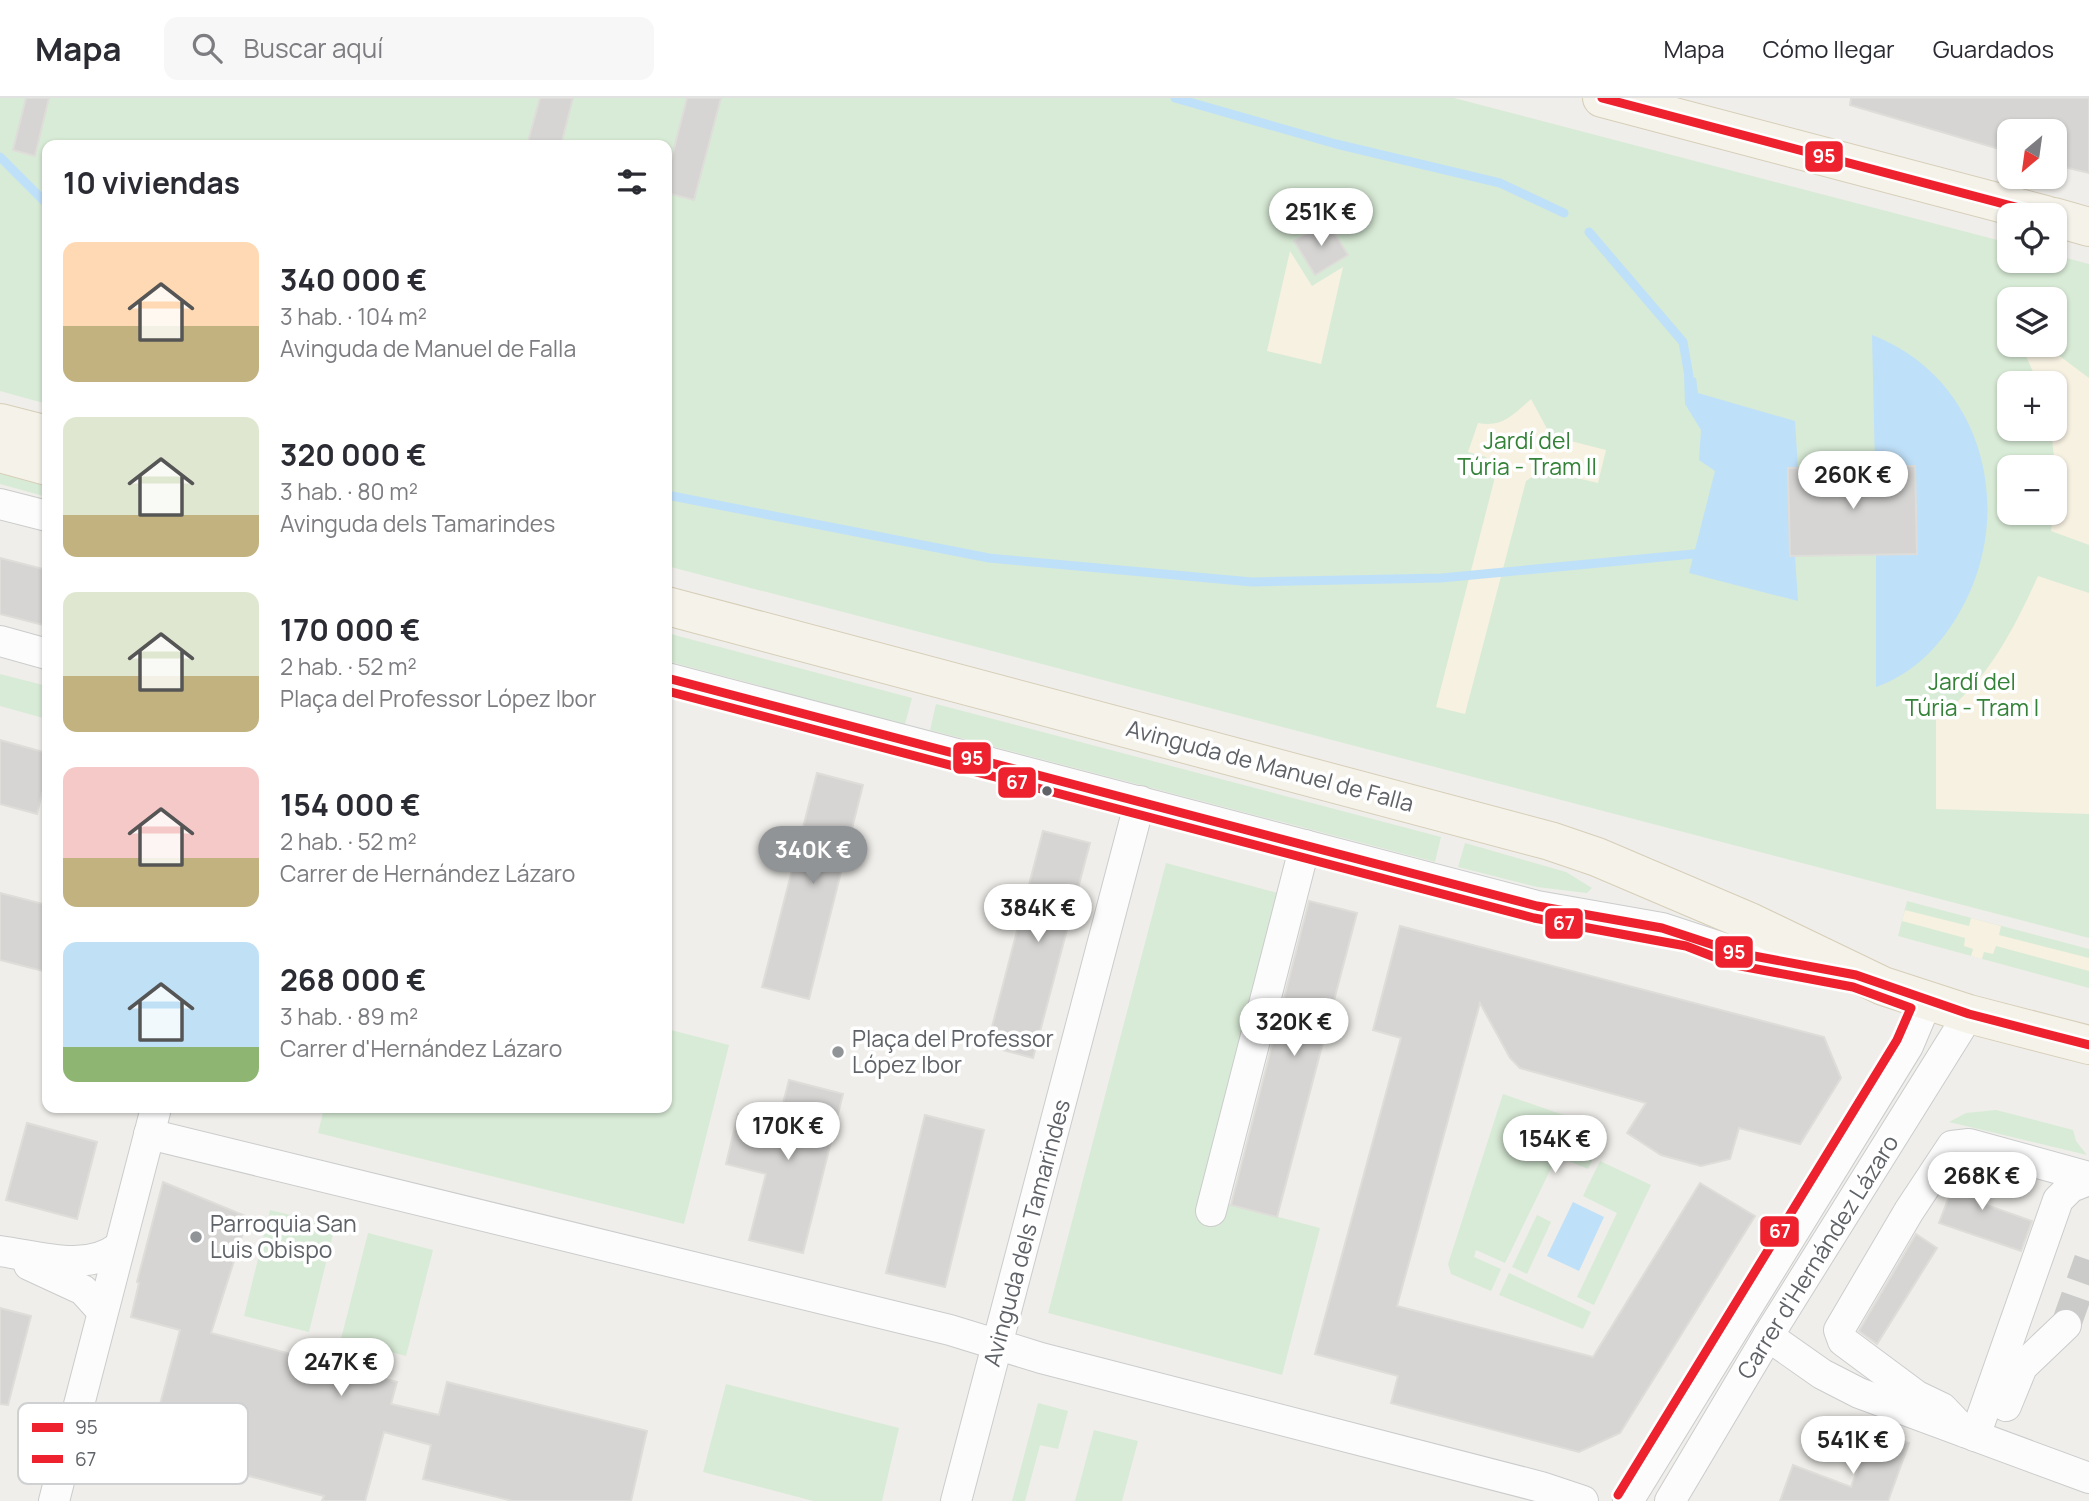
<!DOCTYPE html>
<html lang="es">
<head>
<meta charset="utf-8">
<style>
	:root { --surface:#fff; --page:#f7f7f7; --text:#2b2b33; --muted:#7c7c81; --line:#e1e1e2; --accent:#919496 }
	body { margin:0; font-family:Manrope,sans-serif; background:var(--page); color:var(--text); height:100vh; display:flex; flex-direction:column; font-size:26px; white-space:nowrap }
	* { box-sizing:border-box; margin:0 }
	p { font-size:23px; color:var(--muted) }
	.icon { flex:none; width:38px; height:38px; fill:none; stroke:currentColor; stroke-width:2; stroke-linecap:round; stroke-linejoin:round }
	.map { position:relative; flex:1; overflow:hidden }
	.panel { position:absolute; left:42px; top:42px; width:630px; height:973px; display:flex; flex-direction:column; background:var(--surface); border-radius:14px; box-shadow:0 2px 5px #0004 }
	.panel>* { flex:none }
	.needle { width:46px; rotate:209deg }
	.fabs { position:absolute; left:1997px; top:21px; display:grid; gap:14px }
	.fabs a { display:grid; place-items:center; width:70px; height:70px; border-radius:14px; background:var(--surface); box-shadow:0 2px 5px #0004; font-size:35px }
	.price { position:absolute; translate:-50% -60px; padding:0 16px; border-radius:24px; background:#fff; color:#222; font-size:23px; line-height:46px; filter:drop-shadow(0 2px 4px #0008) }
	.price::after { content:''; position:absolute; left:50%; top:42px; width:21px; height:16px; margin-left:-10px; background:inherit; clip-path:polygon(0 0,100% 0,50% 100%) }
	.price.active { background:var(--accent); color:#fff }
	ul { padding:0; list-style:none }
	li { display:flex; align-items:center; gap:21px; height:175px; padding:0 21px }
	li span { display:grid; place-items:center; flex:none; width:196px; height:140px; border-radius:14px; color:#555 }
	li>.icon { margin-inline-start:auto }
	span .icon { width:84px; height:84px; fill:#fffc; stroke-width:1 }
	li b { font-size:30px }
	h2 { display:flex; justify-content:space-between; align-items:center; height:84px; padding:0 21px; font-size:30px }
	header { display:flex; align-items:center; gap:42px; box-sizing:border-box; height:98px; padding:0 35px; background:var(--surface); border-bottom:2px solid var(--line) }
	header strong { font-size:33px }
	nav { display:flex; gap:38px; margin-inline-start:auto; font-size:24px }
	.search { width:490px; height:63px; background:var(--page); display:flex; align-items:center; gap:18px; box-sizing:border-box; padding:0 24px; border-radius:14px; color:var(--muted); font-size:26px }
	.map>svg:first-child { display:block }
	.green { fill:#d8ebd6; fill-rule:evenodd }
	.sand { fill:#f6f1e1 }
	.water { fill:#bfe0f9 }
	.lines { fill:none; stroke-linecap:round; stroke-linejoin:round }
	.stream { stroke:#bfe0f9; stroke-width:9 }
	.building { fill:#d6d5d3; stroke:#deddd9; stroke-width:2 }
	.minor-tunnel { stroke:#cbcbca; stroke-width:30; stroke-dasharray:30 15; stroke-linecap:butt }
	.minor-casing { stroke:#cbcccc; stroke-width:32 }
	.major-casing { stroke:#d7ceb8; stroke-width:40 }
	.minor { stroke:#fdfcfc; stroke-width:30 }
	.major { stroke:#f4f2e9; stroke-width:38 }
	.bus-1-casing { stroke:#fff; stroke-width:14 }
	.bus-2-casing { stroke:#fff; stroke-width:14 }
	.bus-1 { stroke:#ed222e; stroke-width:9 }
	.bus-2 { stroke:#ed222e; stroke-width:9 }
	.bus-dot { fill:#5f6368; stroke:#fff; stroke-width:2.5 }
	.poi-dot { fill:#919496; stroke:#fff; stroke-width:2.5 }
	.labels { text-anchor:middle; stroke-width:7; stroke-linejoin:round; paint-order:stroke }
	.park-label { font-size:23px; fill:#348238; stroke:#fff }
	.street-label { font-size:23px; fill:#5f6368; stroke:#fff }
	.poi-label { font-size:23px; fill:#5f6368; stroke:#fff; text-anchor:start }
	.key { fill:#fff; stroke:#cfd0d2; stroke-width:2 }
	.key-label { font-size:19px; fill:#5f6368 }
	.line-badge { stroke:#fff; stroke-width:2.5 }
	.badge-label { font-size:19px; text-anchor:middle; font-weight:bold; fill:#fff }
</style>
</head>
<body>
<header>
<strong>Mapa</strong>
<div class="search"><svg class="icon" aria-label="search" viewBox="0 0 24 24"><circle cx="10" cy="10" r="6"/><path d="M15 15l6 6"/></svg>Buscar aquí</div>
<nav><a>Mapa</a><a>Cómo llegar</a><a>Guardados</a></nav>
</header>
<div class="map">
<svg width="2089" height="1403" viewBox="0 0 2089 1403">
	<rect width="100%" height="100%" fill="#efeeea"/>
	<g class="green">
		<path d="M0 0H1454L2009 145V163H2054L2055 157 2089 166V840L667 468V47H47V306L0 293ZM2009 201H2054V247H2009ZM2009 285H2054V331H2009ZM2009 369H2054V415H2009Z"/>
		<path d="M0 365 47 378V399L0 386Z"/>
		<path d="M667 535 912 600 905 626 667 563Z"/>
		<path d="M0 576 47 588V621L0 608Z"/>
		<path d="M936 606 1441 739 1435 764 930 632Z"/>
		<path d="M1465 745 1566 774 1592 790 1587 795 1537 789 1458 769Z"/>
		<path d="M1166 765 1304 802 1225 1105 1320 1130 1282 1277 1048 1215Z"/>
		<path d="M1907 803 2089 851V890L1898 838Z"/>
		<path d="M667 931 729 947 684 1126 318 1035 324 1010H667Z"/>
		<path d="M1503 996 1607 1032 1588 1071 1557 1058 1505 1165 1476 1152 1474 1159 1501 1171 1491 1193 1451 1176 1448 1166Z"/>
		<path d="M1996 1012 2073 1032 2076 1043 2087 1057 1949 1024 1966 1015Z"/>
		<path d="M1600 1063 1651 1087 1594 1207 1577 1199 1617 1115 1583 1098Z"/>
		<path d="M270 1112 335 1128 309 1234 244 1218Z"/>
		<path d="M1537 1117 1551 1124 1527 1176 1512 1169Z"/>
		<path d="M368 1135 433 1152 406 1258 341 1241Z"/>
		<path d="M1509 1175 1591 1214 1583 1231 1499 1197Z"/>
		<path d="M726 1286 899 1330 882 1403H813L703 1374Z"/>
		<path d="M1038 1305 1068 1313 1058 1351 1040 1347 1025 1403H1012Z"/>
		<path d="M1094 1332 1138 1343 1122 1403H1075Z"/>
	</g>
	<g class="sand">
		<path d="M1290 153 1312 188 1343 169 1321 266 1267 253Z"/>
		<path d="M2021 247H2045L2089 280V447L2051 433 2057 389 2051 331H2054V285H2038Z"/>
		<path d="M1531 301 1551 338 1606 352 1598 385 1542 372 1526 383 1465 616 1436 609 1496 375 1486 359 1468 354 1478 325C1502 330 1514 316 1531 301Z"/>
		<path d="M2038 478 2089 495V716L1936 711V621C1986 586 2013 533 2038 478Z"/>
		<path d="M1905 812 1969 828 1971 820 2001 828 1999 837 2089 860V873L1996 848 1993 856 1984 854 1982 861 1971 858 1973 851 1964 848 1965 840 1902 823Z"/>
	</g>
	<g class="water">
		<path d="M1872 237C1985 280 2018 417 1958 517 1939 549 1913 576 1876 589V457L1917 456 1915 368 1875 369Z"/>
		<path d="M1684 277 1696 280 1698 295 1795 323 1798 370H1788L1789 407 1793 419 1789 423 1790 458H1795L1798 503 1689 475 1715 373 1699 362 1701 332 1685 306Z"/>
		<path d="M1573 1104 1604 1119 1579 1173 1547 1158Z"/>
	</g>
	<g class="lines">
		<g class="stream">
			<path d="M1175 0 1336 46 1500 85 1564 115"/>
			<path d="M0 59 47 106"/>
			<path d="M1589 134 1683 244 1689 278"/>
			<path d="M667 397 989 460 1252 484 1441 480 1704 455"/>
		</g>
	</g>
	<g class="building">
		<path d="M26 0H49L35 58 13 52Z"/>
		<path d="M540 0H573L561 47H527Z"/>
		<path d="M687 0H721L694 102 667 95V78Z"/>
		<path d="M1851 0H2089V75L2064 69 2065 65 2054 63V33H2009V54L1850 7Z"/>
		<path d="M1327 123 1348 157 1315 177 1294 143Z"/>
		<path d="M1915 368 1917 456 1790 458 1788 370Z"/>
		<path d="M0 460 47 472V528L0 516Z"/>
		<path d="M0 642 47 655V696L42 695 37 716 0 706Z"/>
		<path d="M817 675 863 687 809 901 762 889Z"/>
		<path d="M1043 733 1090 745 1033 960 987 948Z"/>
		<path d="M0 795 47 807V874L0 862Z"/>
		<path d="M1309 803 1357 815 1277 1119 1231 1107Z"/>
		<path d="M1400 828 1824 939 1841 980 1800 1046 1739 1030 1730 1061 1701 1068 1661 1057 1627 1035 1646 1005 1520 970 1510 960 1480 905 1397 1208 1593 1259 1700 1085 1755 1118 1620 1335 1579 1354 1391 1305 1398 1278 1315 1256 1401 940 1373 932Z"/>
		<path d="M789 982 843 996 803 1155 749 1142 766 1076 726 1066 738 1016 778 1025Z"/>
		<path d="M925 1017 984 1032 945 1189 886 1175Z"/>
		<path d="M27 1025 97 1044 77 1121 6 1102Z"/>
		<path d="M1962 1065 1989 1074 1978 1104 2032 1123 2021 1153 1939 1125Z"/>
		<path d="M163 1084 248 1119 211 1235 397 1284 391 1306 439 1317 447 1284 647 1333 631 1403H513L423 1381 431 1347 384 1334 365 1403H322L324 1398 148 1351 180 1232 131 1219 139 1185 137 1184Z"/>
		<path d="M1916 1136 1937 1150 1877 1246 1859 1233Z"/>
		<path d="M0 1210 31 1218 8 1307 0 1306Z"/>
		<path d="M1872 1332 1909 1345 1888 1403H1780L1793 1367 1851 1389Z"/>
	</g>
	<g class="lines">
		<path class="minor-tunnel" d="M2066 1227 2089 1162"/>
		<defs>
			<g id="minor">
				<path d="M0 406 47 418"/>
				<path d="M0 543 47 556"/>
				<path d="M667 580 1537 808 1662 830 1738 855 1830 872"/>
				<path d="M149 1036 950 1232 1041 1260 1541 1389 1583 1403"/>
				<path d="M1211 1113 1305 747"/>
				<path d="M0 1153C38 1158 86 1175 119 1149"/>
				<path d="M29 1167 83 1192 102 1213"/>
				<path d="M1768 1238 1822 1276 1859 1295 2089 1380"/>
				<path d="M2006 1308 2022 1269 2066 1227"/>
				<path d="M1965 1334 1942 1310 1917 1298 1843 1243 1839 1232 1909 1113 1952 1048 1969 1046 2089 1079"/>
				<path d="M1975 1338 2058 1102 2071 1089 2089 1082"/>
				<path d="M54 1403 156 1010"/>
				<path d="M956 1403 1140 703"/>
				<path d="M1628 1403 1908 948 1927 903"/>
				<path d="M1670 1403 1768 1238 1969 916"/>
			</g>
			<g id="major">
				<path d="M1602 0 2046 117"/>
				<path d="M2054 119 2089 129"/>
				<path d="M0 325 47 337"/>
				<path d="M0 355 47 368"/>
				<path d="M667 508 1550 743 1597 759 1752 825 1883 888 1969 916 2089 947"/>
			</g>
		</defs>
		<use href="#minor" class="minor-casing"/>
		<use href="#major" class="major-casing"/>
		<use href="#minor" class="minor"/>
		<use href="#major" class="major"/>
		<defs>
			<g id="bus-1">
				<path d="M1602 0 2046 117"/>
				<path d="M667 580 1537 808 1662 830 1738 855 1856 877 1969 916 2089 947"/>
			</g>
			<path id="bus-2" d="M667 593 1534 820 1686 848 1735 867 1853 889 1911 910 1897 942 1618 1397"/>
		</defs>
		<use href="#bus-1" class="bus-1-casing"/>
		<use href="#bus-2" class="bus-2-casing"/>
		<use href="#bus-1" class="bus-1"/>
		<use href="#bus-2" class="bus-2"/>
	</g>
	<circle class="bus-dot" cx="1047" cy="693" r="6"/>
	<g class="poi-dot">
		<circle cx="838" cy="954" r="7"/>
		<circle cx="196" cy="1139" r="7"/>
	</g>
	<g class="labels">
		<g class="park-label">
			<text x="1527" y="351">Jardí del<tspan x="1527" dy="26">Túria - Tram II</tspan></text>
			<text x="1972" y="592">Jardí del<tspan x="1972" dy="26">Túria - Tram I</tspan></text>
		</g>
		<g class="street-label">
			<text transform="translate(1270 668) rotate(15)" y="8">Avinguda de Manuel de Falla</text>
			<text transform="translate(1027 1135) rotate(-75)" y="8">Avinguda dels Tamarindes</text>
			<text transform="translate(1818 1159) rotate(-58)" y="8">Carrer d'Hernández Lázaro</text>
		</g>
		<g class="poi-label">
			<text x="852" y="949">Plaça del Professor<tspan x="852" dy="26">López Ibor</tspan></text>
			<text x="210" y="1134">Parroquia San<tspan x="210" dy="26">Luis Obispo</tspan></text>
		</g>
	</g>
	<rect x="18" y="1305" width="230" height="81" rx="10" class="key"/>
	<rect x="32" y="1325" width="31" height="9" fill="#ed222e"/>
	<rect x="32" y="1357" width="31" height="8" fill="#ed222e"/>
	<g class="key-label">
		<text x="75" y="1336">95</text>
		<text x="75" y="1368">67</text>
	</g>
	<g class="line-badge">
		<rect x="1804" y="42" width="40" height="33" rx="7" fill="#ed222e"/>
		<rect x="952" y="643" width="40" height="34" rx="7" fill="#ed222e"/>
		<rect x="997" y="668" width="40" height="33" rx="7" fill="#ed222e"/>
		<rect x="1544" y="809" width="40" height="33" rx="7" fill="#ed222e"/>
		<rect x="1714" y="837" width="40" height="34" rx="7" fill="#ed222e"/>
		<rect x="1759" y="1117" width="41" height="33" rx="7" fill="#ed222e"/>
	</g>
	<g class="badge-label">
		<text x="1824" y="65">95</text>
		<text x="972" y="667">95</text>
		<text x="1017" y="691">67</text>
		<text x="1564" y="832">67</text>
		<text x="1734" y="861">95</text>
		<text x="1780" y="1140">67</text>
	</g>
</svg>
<div class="fabs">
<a><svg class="needle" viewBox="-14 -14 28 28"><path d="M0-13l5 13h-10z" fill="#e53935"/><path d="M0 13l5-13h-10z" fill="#7c7c81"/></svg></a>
<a><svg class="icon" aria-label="locate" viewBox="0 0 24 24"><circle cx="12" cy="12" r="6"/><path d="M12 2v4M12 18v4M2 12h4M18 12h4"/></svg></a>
<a><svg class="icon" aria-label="layers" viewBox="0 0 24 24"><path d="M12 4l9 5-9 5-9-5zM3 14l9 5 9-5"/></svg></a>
<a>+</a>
<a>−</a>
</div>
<b class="price" style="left:1321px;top:150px">251K €</b>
<b class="price" style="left:1853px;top:413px">260K €</b>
<b class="price active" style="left:813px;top:788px">340K €</b>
<b class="price" style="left:1038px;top:846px">384K €</b>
<b class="price" style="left:1294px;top:960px">320K €</b>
<b class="price" style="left:788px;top:1064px">170K €</b>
<b class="price" style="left:1555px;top:1077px">154K €</b>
<b class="price" style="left:1982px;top:1114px">268K €</b>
<b class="price" style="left:341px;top:1300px">247K €</b>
<b class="price" style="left:1853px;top:1378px">541K €</b>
<section class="panel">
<h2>10 viviendas<svg class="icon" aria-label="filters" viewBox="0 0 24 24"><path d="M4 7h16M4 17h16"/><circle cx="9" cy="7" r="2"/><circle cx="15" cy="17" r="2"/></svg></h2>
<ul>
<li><span style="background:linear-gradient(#ffd9b3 60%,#c2b280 0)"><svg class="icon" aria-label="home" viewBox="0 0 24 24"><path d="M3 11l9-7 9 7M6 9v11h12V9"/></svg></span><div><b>340 000 €</b><p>3 hab. · 104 m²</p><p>Avinguda de Manuel de Falla</p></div></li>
<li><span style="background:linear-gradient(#dfe7d0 70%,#c2b280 0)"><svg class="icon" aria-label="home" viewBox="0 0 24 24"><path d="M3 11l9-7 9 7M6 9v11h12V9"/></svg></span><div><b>320 000 €</b><p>3 hab. · 80 m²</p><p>Avinguda dels Tamarindes</p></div></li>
<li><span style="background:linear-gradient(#dfe7d0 60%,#c2b280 0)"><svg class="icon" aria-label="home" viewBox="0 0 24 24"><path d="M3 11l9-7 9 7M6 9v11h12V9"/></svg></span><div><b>170 000 €</b><p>2 hab. · 52 m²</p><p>Plaça del Professor López Ibor</p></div></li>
<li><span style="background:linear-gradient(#f6c9c9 65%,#c2b280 0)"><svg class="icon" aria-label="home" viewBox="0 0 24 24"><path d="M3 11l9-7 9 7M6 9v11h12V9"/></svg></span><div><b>154 000 €</b><p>2 hab. · 52 m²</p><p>Carrer de Hernández Lázaro</p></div></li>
<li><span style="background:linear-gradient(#bfe0f5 75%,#8fb573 0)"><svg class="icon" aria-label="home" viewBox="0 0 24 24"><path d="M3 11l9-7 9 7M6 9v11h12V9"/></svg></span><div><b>268 000 €</b><p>3 hab. · 89 m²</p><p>Carrer d'Hernández Lázaro</p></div></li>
</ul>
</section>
</div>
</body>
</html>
